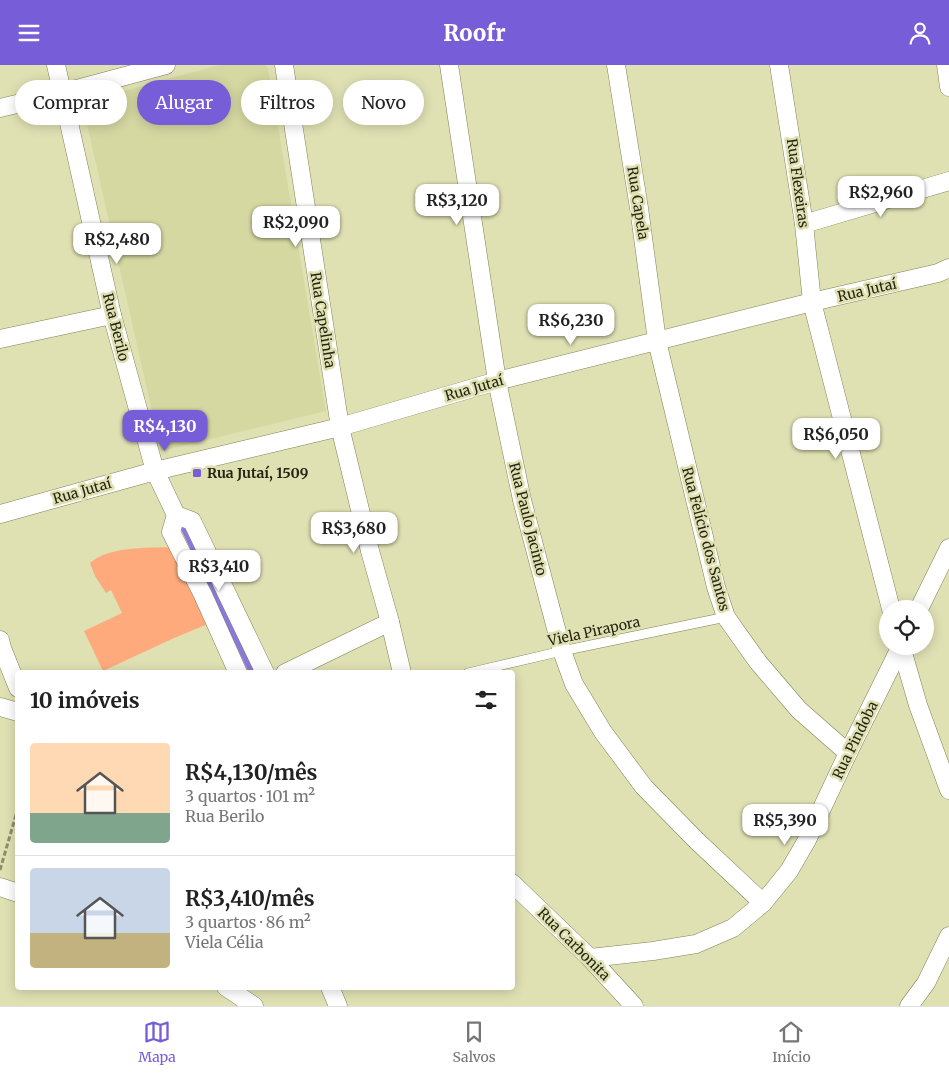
<!DOCTYPE html>
<html lang="pt">
<head>
<meta charset="utf-8">
<style>
	:root { --surface:#fff; --page:#f6f6f6; --text:#222; --muted:#767676; --line:#e0e0e0; --accent:#775dd8 }
	body { margin:0; font-family:Merriweather,serif; background:var(--page); color:var(--text); height:100vh; display:flex; flex-direction:column; font-size:19px; white-space:nowrap }
	* { box-sizing:border-box; margin:0 }
	p { font-size:16px; color:var(--muted) }
	.icon { flex:none; width:28px; height:28px; fill:none; stroke:currentColor; stroke-width:2; stroke-linecap:round; stroke-linejoin:round }
	.map { position:relative; flex:1; overflow:hidden }
	.side { position:absolute; left:15px; top:605px; width:500px; height:320px; display:flex; flex-direction:column; background:var(--surface); border-radius:5px; box-shadow:0 2px 12px #0003 }
	.side>* { flex:none }
	.guide { position:absolute; left:15px; top:15px; width:500px; height:45px; display:flex; gap:10px }
	.controls { position:absolute; left:879px; top:535px; display:grid; gap:10px }
	.controls a { display:grid; place-items:center; width:55px; height:55px; border-radius:50%; background:var(--surface); box-shadow:0 2px 12px #0003; font-size:25px }
	.price { position:absolute; translate:-50% -42px; padding:0 11px; border-radius:10px; background:#fff; color:#222; font-size:16px; line-height:32px; filter:drop-shadow(0 1px 2px #0008) }
	.price::after { content:''; position:absolute; left:50%; top:30px; width:15px; height:11px; margin-left:-8px; background:inherit; clip-path:polygon(0 0,100% 0,50% 100%) }
	.price.current { background:var(--accent); color:#fff }
	ul { padding:0; list-style:none }
	li { display:flex; align-items:center; gap:15px; height:125px; padding:0 15px }
	li+li { border-top:1px solid var(--line) }
	li span { display:grid; place-items:center; flex:none; width:140px; height:100px; border-radius:5px; color:#555 }
	li>.icon { margin-inline-start:auto }
	span .icon { width:60px; height:60px; fill:#fffc; stroke-width:1 }
	li b { font-size:21px }
	h2 { display:flex; justify-content:space-between; align-items:center; height:60px; padding:0 15px; font-size:21px }
	.chip { padding:0 18px; border-radius:22px; background:var(--surface); box-shadow:0 2px 12px #0003; font-size:18px; line-height:45px }
	.chip.current { background:var(--accent); color:#fff }
	header { display:flex; justify-content:space-between; align-items:center; height:65px; padding:0 15px; background:var(--accent); color:#fff; font-size:22px; font-weight:800 }
	.dock { display:flex; justify-content:space-around; align-items:center; height:70px; border-top:1px solid var(--line); background:var(--surface); font-size:14px; color:var(--muted) }
	.dock a { display:grid; justify-items:center; gap:2px }
	.dock .current { color:var(--accent) }
	.map>svg:first-child { display:block }
	.built { fill:#d6d8a2 }
	.green { fill:#feaa7d }
	.lines { fill:none; stroke-linecap:round; stroke-linejoin:round }
	.stream { stroke:#8a78df; stroke-width:5.5 }
	.service-casing { stroke:#808156; stroke-width:10 }
	.minor-casing { stroke:#808156; stroke-width:19 }
	.path { stroke:#8d8e6c; stroke-width:3; stroke-dasharray:5 2.5; stroke-linecap:butt }
	.service { stroke:#fff; stroke-width:9 }
	.minor { stroke:#fff; stroke-width:18 }
	.poi-dot { fill:#775dd8; stroke:#e0e1b3; stroke-width:2 }
	.labels { text-anchor:middle; stroke-width:5; stroke-linejoin:round; paint-order:stroke }
	.street-label { font-size:14px; fill:#252513; stroke:#e0e1b3 }
	.poi-label { font-size:14px; font-weight:bold; fill:#252513; stroke:#e0e1b3; text-anchor:start }
</style>
</head>
<body>
<header><svg class="icon" aria-label="menu" viewBox="0 0 24 24"><path d="M4 6h16M4 12h16M4 18h16"/></svg>Roofr<svg class="icon" aria-label="person" viewBox="0 0 24 24"><circle cx="12" cy="8" r="4"/><path d="M4 21q1-7 8-7t8 7"/></svg></header>
<div class="map">
<svg width="949" height="941" viewBox="0 0 949 941">
	<rect width="100%" height="100%" fill="#e0e1b3"/>
	<path class="built" d="M219 0H265L268 3 326 346 161 386 86 55 87 42 95 34Z"/>
	<path class="green" d="M173 482 210 558 172 574 103 606 84 566 122 548 111 525 106 528 95 511 90 498C109 481 148 483 173 482Z"/>
	<g class="lines">
		<path class="stream" d="M184 464 252 608"/>
		<defs>
			<path id="service" d="M468 608 562 586 726 552"/>
			<g id="minor">
				<path d="M56 0 112 250 155 406 176 450 171 467 203 530 238 608"/>
				<path d="M284 0 340 362 370 486 390 557 402 608"/>
				<path d="M449 0 497 316 522 435 562 586 574 619 603 667 644 722 697 776 763 838"/>
				<path d="M616 0 639 143 657 276 716 522 726 552 758 597 799 645 848 688"/>
				<path d="M779 0 804 159 812 237 891 544"/>
				<path d="M946 0 949 22"/>
				<path d="M0 43 62 28 166 0"/>
				<path d="M804 159 949 116"/>
				<path d="M0 274 112 250"/>
				<path d="M0 449 155 406 340 362 497 316 812 237 938 208 949 203"/>
				<path d="M176 450 192 456 265 608"/>
				<path d="M919 544 949 483"/>
				<path d="M0 575 2 583 18 623"/>
				<path d="M901 581 918 640 949 725"/>
				<path d="M285 608 390 557"/>
				<path d="M0 642 18 647"/>
				<path d="M512 818 590 893 634 941"/>
				<path d="M0 822 18 828"/>
				<path d="M590 893 653 886 696 879 733 863 763 838 789 806 807 775 848 688 901 581"/>
				<path d="M226 922 254 941"/>
				<path d="M330 922 338 941"/>
				<path d="M909 941 926 918 949 871"/>
			</g>
		</defs>
		<use href="#service" class="service-casing"/>
		<use href="#minor" class="minor-casing"/>
		<path class="path" d="M0 805 18 743"/>
		<use href="#service" class="service"/>
		<use href="#minor" class="minor"/>
	</g>
	<rect class="poi-dot" x="192" y="403" width="10" height="10" rx="2.5"/>
	<g class="labels">
		<g class="street-label">
			<text transform="translate(798 118) rotate(82)" y="5">Rua Flexeiras</text>
			<text transform="translate(638 138) rotate(81)" y="5">Rua Capela</text>
			<text transform="translate(867 225) rotate(-13)" y="5">Rua Jutaí</text>
			<text transform="translate(323 255) rotate(81)" y="5">Rua Capelinha</text>
			<text transform="translate(116 262) rotate(76)" y="5">Rua Berilo</text>
			<text transform="translate(474 323) rotate(-16)" y="5">Rua Jutaí</text>
			<text transform="translate(82 426) rotate(-16)" y="5">Rua Jutaí</text>
			<text transform="translate(528 454) rotate(76)" y="5">Rua Paulo Jacinto</text>
			<text transform="translate(706 474) rotate(75)" y="5">Rua Felício dos Santos</text>
			<text transform="translate(594 566) rotate(-12)" y="5">Viela Pirapora</text>
			<text transform="translate(855 675) rotate(-64)" y="5">Rua Pindoba</text>
			<text transform="translate(574 879) rotate(45)" y="5">Rua Carbonita</text>
		</g>
		<g class="poi-label">
			<text x="207" y="413">Rua Jutaí, 1509</text>
		</g>
	</g>
</svg>
<div class="controls">
<a><svg class="icon" aria-label="locate" viewBox="0 0 24 24"><circle cx="12" cy="12" r="6"/><path d="M12 2v4M12 18v4M2 12h4M18 12h4"/></svg></a>
</div>
<b class="price" style="left:881px;top:153px">R$2,960</b>
<b class="price" style="left:457px;top:161px">R$3,120</b>
<b class="price" style="left:296px;top:183px">R$2,090</b>
<b class="price" style="left:117px;top:200px">R$2,480</b>
<b class="price" style="left:571px;top:281px">R$6,230</b>
<b class="price current" style="left:165px;top:387px">R$4,130</b>
<b class="price" style="left:836px;top:395px">R$6,050</b>
<b class="price" style="left:354px;top:489px">R$3,680</b>
<b class="price" style="left:219px;top:527px">R$3,410</b>
<b class="price" style="left:785px;top:781px">R$5,390</b>
<div class="guide">
<a class="chip">Comprar</a>
<a class="chip current">Alugar</a>
<a class="chip">Filtros</a>
<a class="chip">Novo</a>
</div>
<section class="side">
<h2>10 imóveis<svg class="icon" aria-label="filters" viewBox="0 0 24 24"><path d="M4 7h16M4 17h16"/><circle cx="9" cy="7" r="2"/><circle cx="15" cy="17" r="2"/></svg></h2>
<ul>
<li><span style="background:linear-gradient(#ffd9b3 70%,#7fa58c 0)"><svg class="icon" aria-label="home" viewBox="0 0 24 24"><path d="M3 11l9-7 9 7M6 9v11h12V9"/></svg></span><div><b>R$4,130/mês</b><p>3 quartos · 101 m²</p><p>Rua Berilo</p></div></li>
<li><span style="background:linear-gradient(#c9d6e8 65%,#c2b280 0)"><svg class="icon" aria-label="home" viewBox="0 0 24 24"><path d="M3 11l9-7 9 7M6 9v11h12V9"/></svg></span><div><b>R$3,410/mês</b><p>3 quartos · 86 m²</p><p>Viela Célia</p></div></li>
</ul>
</section>
</div>
<nav class="dock">
<a class="current"><svg class="icon" aria-label="map" viewBox="0 0 24 24"><path d="M3 6l6-2 6 2 6-2v14l-6 2-6-2-6 2zM9 4v14M15 6v14"/></svg>Mapa</a>
<a><svg class="icon" aria-label="saved" viewBox="0 0 24 24"><path d="M7 4h10v16l-5-4-5 4z"/></svg>Salvos</a>
<a><svg class="icon" aria-label="home" viewBox="0 0 24 24"><path d="M3 11l9-7 9 7M6 9v11h12V9"/></svg>Início</a>
</nav>
</body>
</html>
